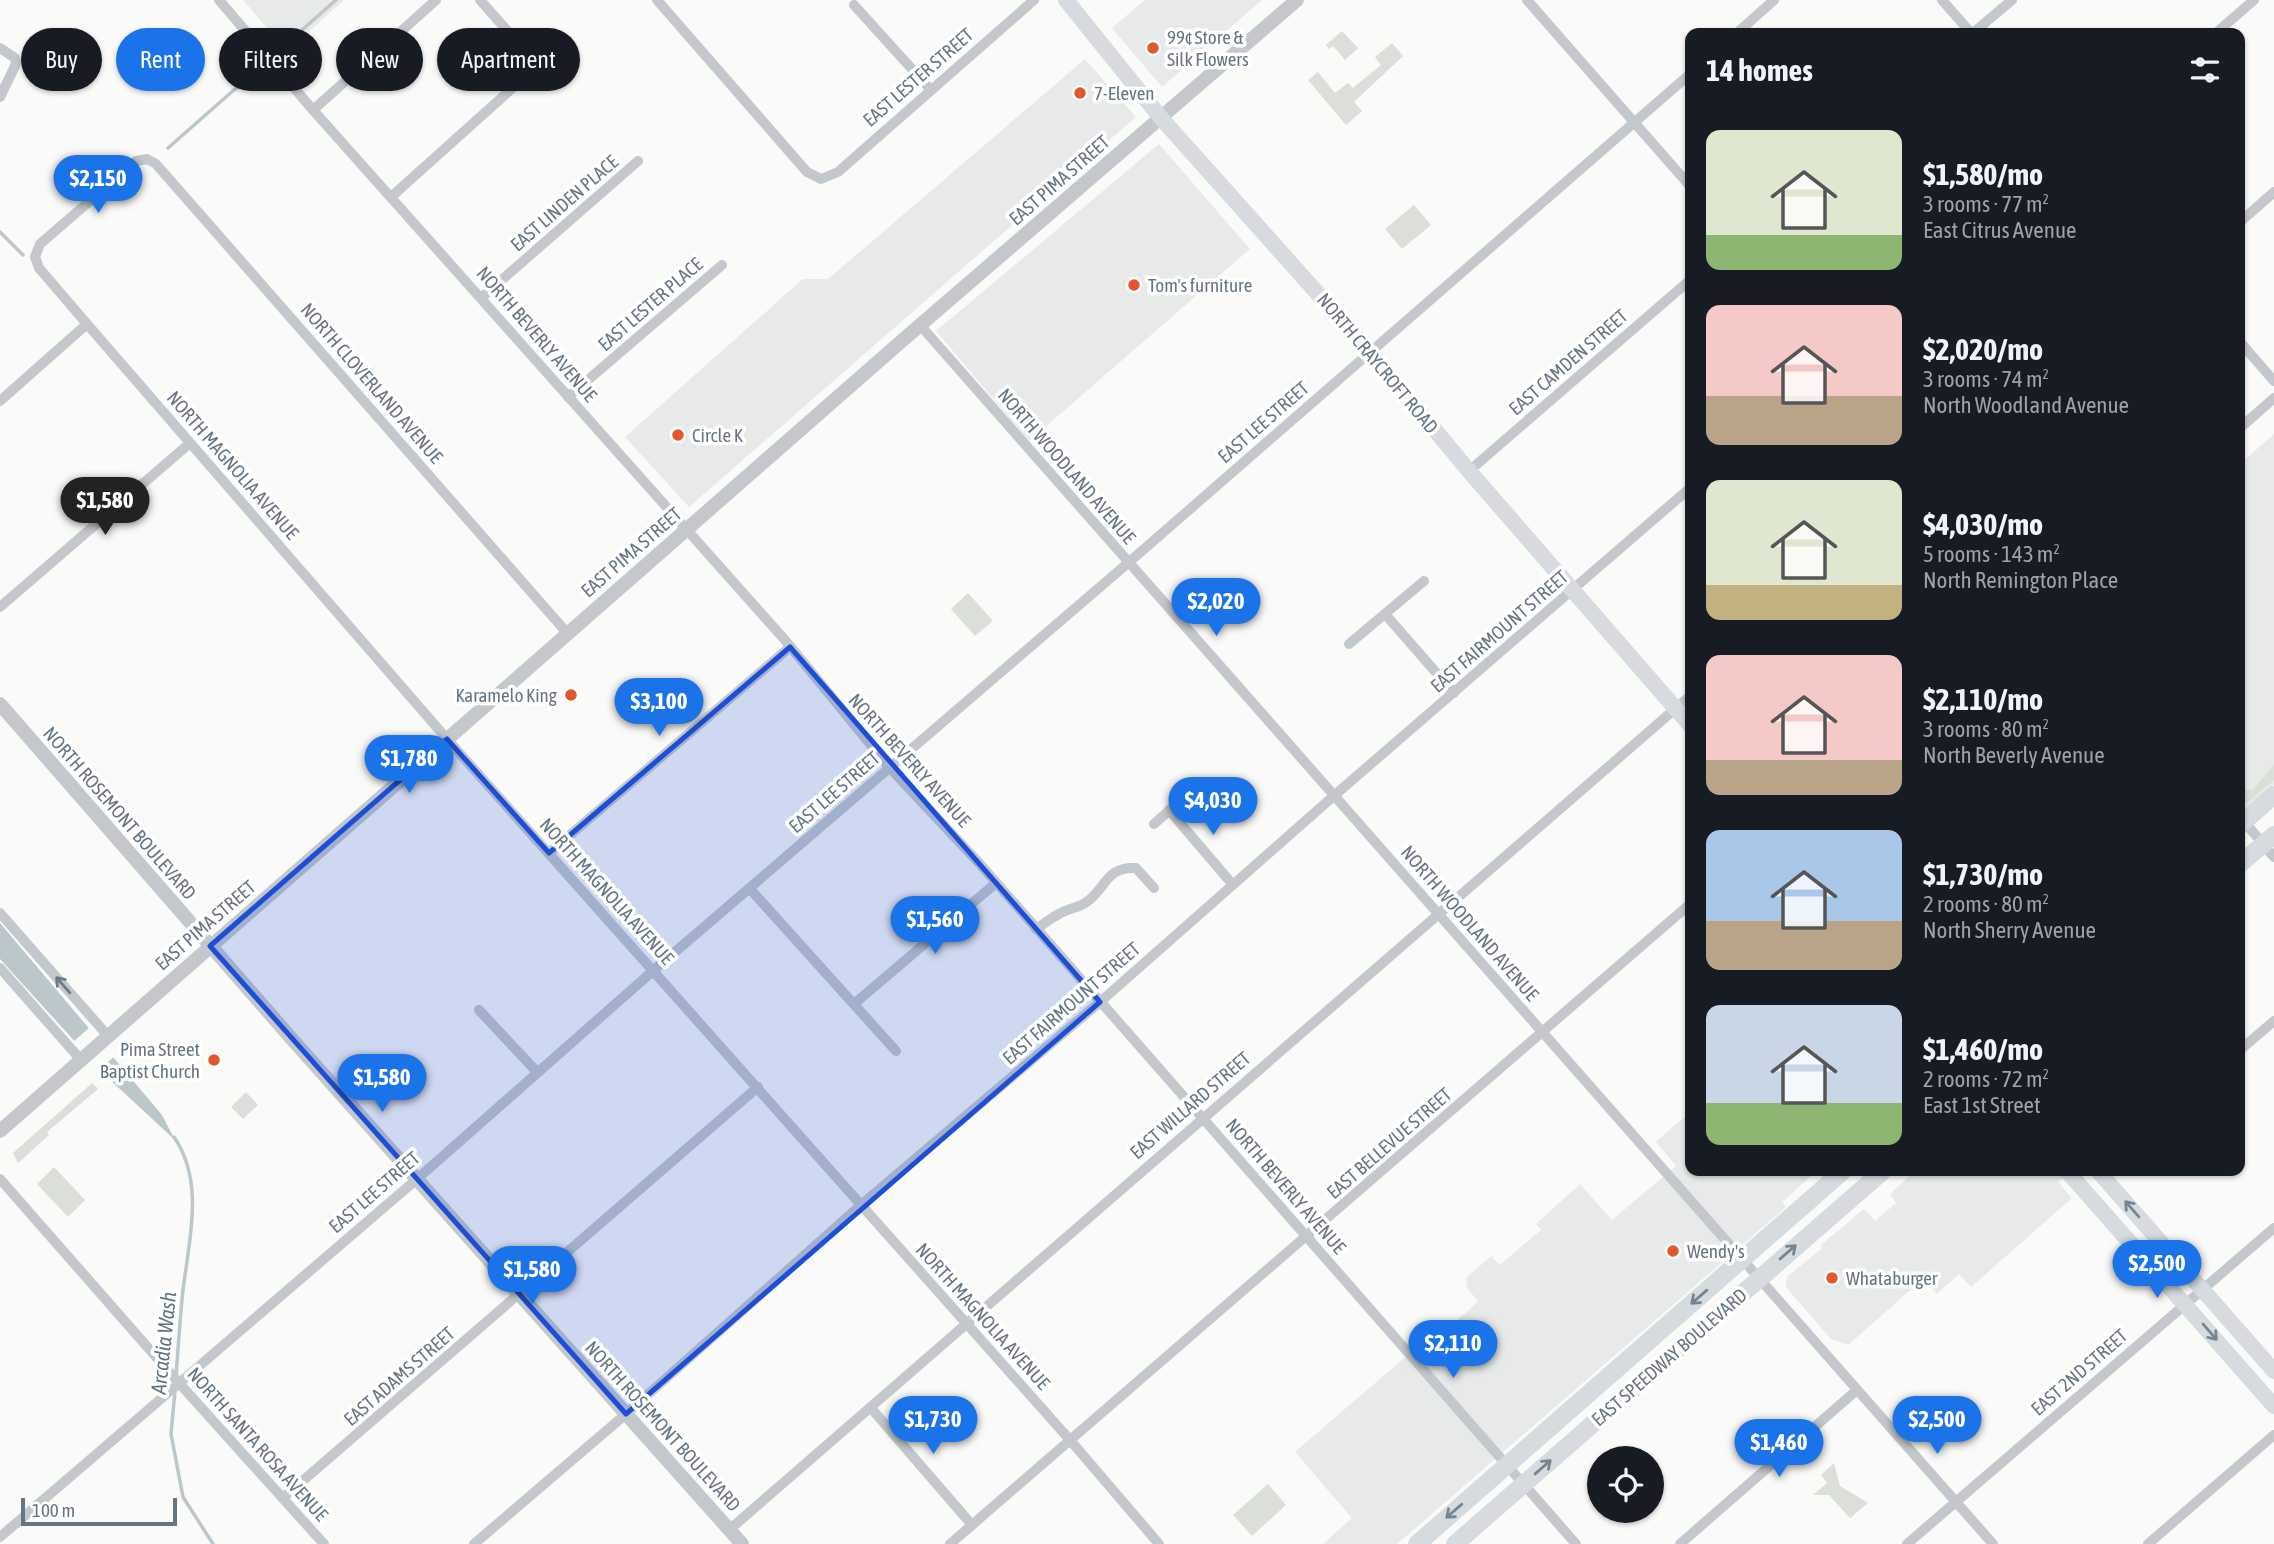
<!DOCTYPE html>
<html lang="en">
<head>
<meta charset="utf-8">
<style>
	:root { --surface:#171b24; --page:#20242c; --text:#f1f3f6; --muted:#9ea1a6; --accent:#1a73e8 }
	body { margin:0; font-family:"Asap Condensed",sans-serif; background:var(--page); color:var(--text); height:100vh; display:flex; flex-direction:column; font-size:26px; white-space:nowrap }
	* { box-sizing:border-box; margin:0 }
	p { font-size:23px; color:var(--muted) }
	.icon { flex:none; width:38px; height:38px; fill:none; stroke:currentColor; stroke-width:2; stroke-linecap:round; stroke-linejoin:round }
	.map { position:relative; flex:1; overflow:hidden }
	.drawer { position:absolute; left:1685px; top:28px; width:560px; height:1148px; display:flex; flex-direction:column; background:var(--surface); border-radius:14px; box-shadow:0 2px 5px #0004 }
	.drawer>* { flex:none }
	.hud { position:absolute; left:21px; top:28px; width:665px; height:63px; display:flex; gap:14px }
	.tools { position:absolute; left:1587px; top:1446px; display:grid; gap:14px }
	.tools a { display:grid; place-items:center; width:77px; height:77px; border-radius:50%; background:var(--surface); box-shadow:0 2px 5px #0004; font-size:35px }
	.scale { position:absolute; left:21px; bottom:18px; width:156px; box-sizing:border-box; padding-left:7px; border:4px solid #657683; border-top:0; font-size:19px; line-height:24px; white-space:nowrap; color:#657683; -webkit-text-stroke:5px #fff; paint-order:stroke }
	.price { position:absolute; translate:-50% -60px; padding:0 16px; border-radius:24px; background:var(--accent); color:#fff; font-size:23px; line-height:46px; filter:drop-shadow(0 2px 4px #0008) }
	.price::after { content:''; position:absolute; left:50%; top:42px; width:21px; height:16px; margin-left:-10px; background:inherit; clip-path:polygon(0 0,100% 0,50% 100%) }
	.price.current { background:#222; color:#fff }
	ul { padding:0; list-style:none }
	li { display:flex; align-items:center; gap:21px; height:175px; padding:0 21px }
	li span { display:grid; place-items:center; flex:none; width:196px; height:140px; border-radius:14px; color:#555 }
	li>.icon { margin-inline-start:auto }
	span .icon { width:84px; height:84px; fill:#fffc; stroke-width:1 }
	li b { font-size:30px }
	h2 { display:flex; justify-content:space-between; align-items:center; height:84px; padding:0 21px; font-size:30px }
	.tag { padding:0 24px; border-radius:32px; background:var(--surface); box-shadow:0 2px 5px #0004; font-size:24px; line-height:63px }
	.tag.current { background:var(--accent); color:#fff }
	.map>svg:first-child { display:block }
	.built { fill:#e8e9e9 }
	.green { fill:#dadfd7 }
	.water { fill:#bbc7cb }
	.pier { fill:#fafaf8 }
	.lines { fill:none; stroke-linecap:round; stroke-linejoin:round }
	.stream { stroke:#bbc7cb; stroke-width:3.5 }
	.minor { stroke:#c3c8cc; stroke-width:10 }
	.tertiary { stroke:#c3c8cc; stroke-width:14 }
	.secondary { stroke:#d6dbdf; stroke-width:16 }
	.primary { stroke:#d6dbdf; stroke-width:18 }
	.oneway { stroke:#6a7a87 }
	.oneway2 { stroke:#768591 }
	.marked { fill:#1d4ed8; fill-opacity:0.2; stroke:#1d4ed8; stroke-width:5; stroke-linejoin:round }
	.poi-dot { fill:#e4572e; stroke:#fff; stroke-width:2.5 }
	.labels { text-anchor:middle; stroke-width:7; stroke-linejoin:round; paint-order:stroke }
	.poi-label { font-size:19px; fill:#657683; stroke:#fff; text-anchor:start }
	.street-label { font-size:19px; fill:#657683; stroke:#fff }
	.water-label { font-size:21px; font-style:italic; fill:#60757c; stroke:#fff }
</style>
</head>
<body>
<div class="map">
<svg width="2274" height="1544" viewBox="0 0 2274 1544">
	<rect width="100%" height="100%" fill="#fafaf8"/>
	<g class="built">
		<path d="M243 0H344L287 51Z"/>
		<path d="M1145 0H1262L1162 87 1112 28Z"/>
		<path d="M1085 59 1136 117 689 507 625 437 803 279H828Z"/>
		<path d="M1159 144 1250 249 1029 441 936 331Z"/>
		<path d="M2274 434V785L2244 811 2240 806V464Z"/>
		<path d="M1690 1112V1171H1817L1782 1202 1786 1207 1397 1544H1323L1352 1518 1295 1452 1403 1359 1417 1355 1478 1302 1467 1287 1466 1278 1491 1256 1500 1265 1541 1230 1536 1224 1580 1184 1612 1220 1676 1166 1656 1142Z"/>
		<path d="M1915 1171H2057L2063 1178 2058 1182 2072 1198 1971 1287 1959 1274 1937 1294 1923 1279 1848 1345 1831 1339 1785 1286 1788 1276 1821 1249 1822 1244 1864 1209 1875 1221 1896 1203 1890 1194Z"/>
	</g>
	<g class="green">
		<path d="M1342 31 1358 48 1345 60 1333 46 1329 49 1326 45Z"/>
		<path d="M1392 43 1403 56 1354 102 1362 111 1346 125 1308 80 1318 72 1335 93 1348 83 1353 88 1381 65 1375 57Z"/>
		<path d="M1414 205 1431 225 1402 249 1385 229Z"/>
		<path d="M968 593 993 621 975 636 951 609Z"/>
		<path d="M2274 765V780L2247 803 2240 800V788L2252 791Z"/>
		<path d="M92 1083 98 1089 47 1132 49 1135 18 1163 13 1153Z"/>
		<path d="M246 1092 258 1105 243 1119 231 1107Z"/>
		<path d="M54 1167 85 1200 68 1217 37 1184Z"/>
		<path d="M1834 1463 1840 1486 1868 1503 1850 1518 1829 1495H1813L1827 1483 1821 1475Z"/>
		<path d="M1268 1484 1286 1505 1252 1536 1233 1515Z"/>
	</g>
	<path class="water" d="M0 923 162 1115 175 1140 108 1078 0 959Z"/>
	<path class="pier" d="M91 1026 116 1055 98 1071 72 1043Z"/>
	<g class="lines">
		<g class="stream">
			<path d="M168 148 336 0"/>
			<path d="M0 232 23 255"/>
			<path d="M174 1137C205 1182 189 1240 183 1290 180 1319 178 1348 176 1377"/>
			<path d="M175 1391 171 1434 183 1497 213 1544"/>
		</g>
		<g class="minor">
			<path d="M219 0 313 110 785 640 889 767 979 863 1576 1544"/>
			<path d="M657 0 807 172 821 179 838 172 1034 0"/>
			<path d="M1527 0 1690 186"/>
			<path d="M1942 0 1971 33"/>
			<path d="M854 5 930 89"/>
			<path d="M1737 33 1774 0"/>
			<path d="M1973 33 2012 0"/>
			<path d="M2216 33 2254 0"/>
			<path d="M0 48 15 58 16 64 0 97"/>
			<path d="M313 110 436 0"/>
			<path d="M391 197 527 75 529 68 526 52 480 0"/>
			<path d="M2240 222 2274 192"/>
			<path d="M481 298 638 161"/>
			<path d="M920 325 1993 1544"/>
			<path d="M2240 342 2274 381"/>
			<path d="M568 397 722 265"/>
			<path d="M0 401 87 324"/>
			<path d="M2240 428 2274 398"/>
			<path d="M1469 471 1690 280"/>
			<path d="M0 607 190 443"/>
			<path d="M1385 614 1454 693"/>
			<path d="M568 634 156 164 147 159 136 161 40 244 35 257 39 268 87 324 447 739 1070 1440 1159 1544"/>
			<path d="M1349 644 1424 581"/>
			<path d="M1169 810 1233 885"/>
			<path d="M2242 819 2274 857"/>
			<path d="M1154 824 1189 793"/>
			<path d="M549 853 790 647"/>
			<path d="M750 889 896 1051"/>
			<path d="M0 913 108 1036"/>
			<path d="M1036 929C1044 924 1051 918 1059 914 1067 909 1077 908 1085 903 1106 890 1105 866 1136 868L1154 888"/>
			<path d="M0 968 81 1060"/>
			<path d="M854 1004 996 883"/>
			<path d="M479 1010 537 1072"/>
			<path d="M2240 1050 2274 1021"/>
			<path d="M0 1179 179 1383 324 1544"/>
			<path d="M871 1408 972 1525"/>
			<path d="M284 1497 758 1087"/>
			<path d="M729 1530 1690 696"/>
			<path d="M0 1537 417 1179 654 970 1128 563 1690 74"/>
			<path d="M474 1544 626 1414 861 1205 1100 1002 1336 794 1690 488"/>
			<path d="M950 1544 1690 904"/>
			<path d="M1680 1544 1857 1390"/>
			<path d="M1907 1544 2274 1228"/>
			<path d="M2148 1544 2274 1435"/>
		</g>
		<g class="tertiary">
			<path d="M0 704 291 1038 742 1544"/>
			<path d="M0 1131 904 339 1297 0"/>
		</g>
		<g class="secondary">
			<path d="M1066 0 1161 118 1370 352 1469 471 1690 725"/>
			<path d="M2067 1171 2274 1406"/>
			<path d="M2098 1171 2274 1371"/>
		</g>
		<g class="primary">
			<path d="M2240 825 2274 795"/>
			<path d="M2240 864 2274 835"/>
			<path d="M1417 1544 1843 1171"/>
			<path d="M1455 1544 1883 1171"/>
		</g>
	</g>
	<defs><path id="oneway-shaft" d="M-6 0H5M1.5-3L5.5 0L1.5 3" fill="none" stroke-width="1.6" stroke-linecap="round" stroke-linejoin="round" transform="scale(1.75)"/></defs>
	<use class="oneway" href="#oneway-shaft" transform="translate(63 985) rotate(-131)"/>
	<g class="oneway2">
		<use href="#oneway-shaft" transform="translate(2132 1209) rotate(-131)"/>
		<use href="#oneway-shaft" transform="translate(1788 1252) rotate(-41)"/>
		<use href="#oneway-shaft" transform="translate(1699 1297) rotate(139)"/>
		<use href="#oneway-shaft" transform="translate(2210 1332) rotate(49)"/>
		<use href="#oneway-shaft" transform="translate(1543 1467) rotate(-41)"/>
		<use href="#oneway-shaft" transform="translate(1454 1511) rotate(139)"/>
	</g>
	<path class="marked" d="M790 647 1100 1002 626 1414 210 946 447 739 549 853Z"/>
	<g class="poi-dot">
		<circle cx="1153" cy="48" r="7"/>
		<circle cx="1080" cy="93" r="7"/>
		<circle cx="1134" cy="285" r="7"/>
		<circle cx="678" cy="435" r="7"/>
		<circle cx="571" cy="695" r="7"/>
		<circle cx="214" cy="1060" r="7"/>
		<circle cx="1673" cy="1251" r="7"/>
		<circle cx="1832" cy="1278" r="7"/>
	</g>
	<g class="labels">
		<g class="poi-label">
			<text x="1167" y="44">99¢ Store &amp;<tspan x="1167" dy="22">Silk Flowers</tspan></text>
			<text x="1094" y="100">7-Eleven</text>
			<text x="1148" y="292">Tom's furniture</text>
			<text x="692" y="442">Circle K</text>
			<text x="557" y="702" text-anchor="end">Karamelo King</text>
			<text x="200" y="1056" text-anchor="end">Pima Street<tspan x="200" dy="22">Baptist Church</tspan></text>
			<text x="1687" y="1258">Wendy's</text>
			<text x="1846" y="1285">Whataburger</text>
		</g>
		<g class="street-label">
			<text transform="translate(918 77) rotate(-41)" y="7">EAST LESTER STREET</text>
			<text transform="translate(1059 180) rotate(-41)" y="7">EAST PIMA STREET</text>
			<text transform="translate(564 203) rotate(-41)" y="7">EAST LINDEN PLACE</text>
			<text transform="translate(650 304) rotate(-41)" y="7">EAST LESTER PLACE</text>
			<text transform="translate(537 334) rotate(49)" y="7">NORTH BEVERLY AVENUE</text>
			<text transform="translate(1568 362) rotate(-41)" y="7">EAST CAMDEN STREET</text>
			<text transform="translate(1378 363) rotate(50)" y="7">NORTH CRAYCROFT ROAD</text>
			<text transform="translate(372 383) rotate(49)" y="7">NORTH CLOVERLAND AVENUE</text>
			<text transform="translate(1263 422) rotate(-41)" y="7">EAST LEE STREET</text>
			<text transform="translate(233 465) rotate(49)" y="7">NORTH MAGNOLIA AVENUE</text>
			<text transform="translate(1067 466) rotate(49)" y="7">NORTH WOODLAND AVENUE</text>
			<text transform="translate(631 552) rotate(-41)" y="7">EAST PIMA STREET</text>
			<text transform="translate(1499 631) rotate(-41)" y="7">EAST FAIRMOUNT STREET</text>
			<text transform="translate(910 760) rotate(48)" y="7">NORTH BEVERLY AVENUE</text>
			<text transform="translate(834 792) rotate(-41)" y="7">EAST LEE STREET</text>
			<text transform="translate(120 813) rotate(49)" y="7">NORTH ROSEMONT BOULEVARD</text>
			<text transform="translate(607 891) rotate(48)" y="7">NORTH MAGNOLIA AVENUE</text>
			<text transform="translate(1470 923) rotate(49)" y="7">NORTH WOODLAND AVENUE</text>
			<text transform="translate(205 925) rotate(-41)" y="7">EAST PIMA STREET</text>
			<text transform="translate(1071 1003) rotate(-41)" y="7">EAST FAIRMOUNT STREET</text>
			<text transform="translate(1190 1105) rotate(-41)" y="7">EAST WILLARD STREET</text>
			<text transform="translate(1389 1143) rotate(-41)" y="7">EAST BELLEVUE STREET</text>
			<text transform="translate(1286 1186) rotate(49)" y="7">NORTH BEVERLY AVENUE</text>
			<text transform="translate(374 1192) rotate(-41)" y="7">EAST LEE STREET</text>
			<text transform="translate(983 1316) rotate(48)" y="7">NORTH MAGNOLIA AVENUE</text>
			<text transform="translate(1669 1357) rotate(-41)" y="7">EAST SPEEDWAY BOULEVARD</text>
			<text transform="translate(2079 1372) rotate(-41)" y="7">EAST 2ND STREET</text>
			<text transform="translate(399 1376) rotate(-41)" y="7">EAST ADAMS STREET</text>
			<text transform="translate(663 1426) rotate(48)" y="7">NORTH ROSEMONT BOULEVARD</text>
			<text transform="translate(258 1444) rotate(48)" y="7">NORTH SANTA ROSA AVENUE</text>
		</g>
		<g class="water-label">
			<text transform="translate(164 1343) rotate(-84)" y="7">Arcadia Wash</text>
		</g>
	</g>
</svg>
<div class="tools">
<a><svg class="icon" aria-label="locate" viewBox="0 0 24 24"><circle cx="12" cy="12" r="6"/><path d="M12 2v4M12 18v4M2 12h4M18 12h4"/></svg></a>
</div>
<div class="scale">100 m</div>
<b class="price" style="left:98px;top:215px">$2,150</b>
<b class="price current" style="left:105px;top:537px">$1,580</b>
<b class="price" style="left:1216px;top:638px">$2,020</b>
<b class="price" style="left:659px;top:738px">$3,100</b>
<b class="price" style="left:409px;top:795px">$1,780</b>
<b class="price" style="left:1213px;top:837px">$4,030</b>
<b class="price" style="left:935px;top:956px">$1,560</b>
<b class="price" style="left:382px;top:1114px">$1,580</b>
<b class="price" style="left:2157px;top:1300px">$2,500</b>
<b class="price" style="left:532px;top:1306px">$1,580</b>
<b class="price" style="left:1453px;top:1380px">$2,110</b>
<b class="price" style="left:933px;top:1456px">$1,730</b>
<b class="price" style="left:1937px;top:1456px">$2,500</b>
<b class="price" style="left:1779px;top:1479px">$1,460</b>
<div class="hud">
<a class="tag">Buy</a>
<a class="tag current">Rent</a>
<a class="tag">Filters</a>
<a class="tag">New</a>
<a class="tag">Apartment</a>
</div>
<section class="drawer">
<h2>14 homes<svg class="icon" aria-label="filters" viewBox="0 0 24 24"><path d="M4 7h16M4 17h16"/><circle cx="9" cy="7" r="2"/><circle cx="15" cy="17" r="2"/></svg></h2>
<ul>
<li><span style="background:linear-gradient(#dfe7d0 75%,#8fb573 0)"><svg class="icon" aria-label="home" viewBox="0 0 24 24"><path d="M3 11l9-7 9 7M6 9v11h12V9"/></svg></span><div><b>$1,580/mo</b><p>3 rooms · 77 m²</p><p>East Citrus Avenue</p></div></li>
<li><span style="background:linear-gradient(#f6c9c9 65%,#b9a48a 0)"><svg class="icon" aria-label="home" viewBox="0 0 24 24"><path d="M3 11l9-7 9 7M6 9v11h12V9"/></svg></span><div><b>$2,020/mo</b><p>3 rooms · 74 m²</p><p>North Woodland Avenue</p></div></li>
<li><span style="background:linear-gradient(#dfe7d0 75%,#c2b280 0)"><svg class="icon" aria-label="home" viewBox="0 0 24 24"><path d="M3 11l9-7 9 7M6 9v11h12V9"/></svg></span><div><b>$4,030/mo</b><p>5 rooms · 143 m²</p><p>North Remington Place</p></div></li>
<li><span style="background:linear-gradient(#f6c9c9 75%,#b9a48a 0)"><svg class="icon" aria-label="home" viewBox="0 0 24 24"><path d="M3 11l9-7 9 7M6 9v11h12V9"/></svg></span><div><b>$2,110/mo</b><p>3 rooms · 80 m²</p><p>North Beverly Avenue</p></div></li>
<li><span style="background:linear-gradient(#a9c7e8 65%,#b9a48a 0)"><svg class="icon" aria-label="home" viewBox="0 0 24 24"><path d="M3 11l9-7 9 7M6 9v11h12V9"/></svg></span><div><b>$1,730/mo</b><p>2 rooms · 80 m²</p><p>North Sherry Avenue</p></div></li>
<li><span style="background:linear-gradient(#c9d6e8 70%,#8fb573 0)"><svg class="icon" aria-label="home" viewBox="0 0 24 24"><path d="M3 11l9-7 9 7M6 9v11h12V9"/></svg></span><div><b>$1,460/mo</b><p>2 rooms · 72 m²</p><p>East 1st Street</p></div></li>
</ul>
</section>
</div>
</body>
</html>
